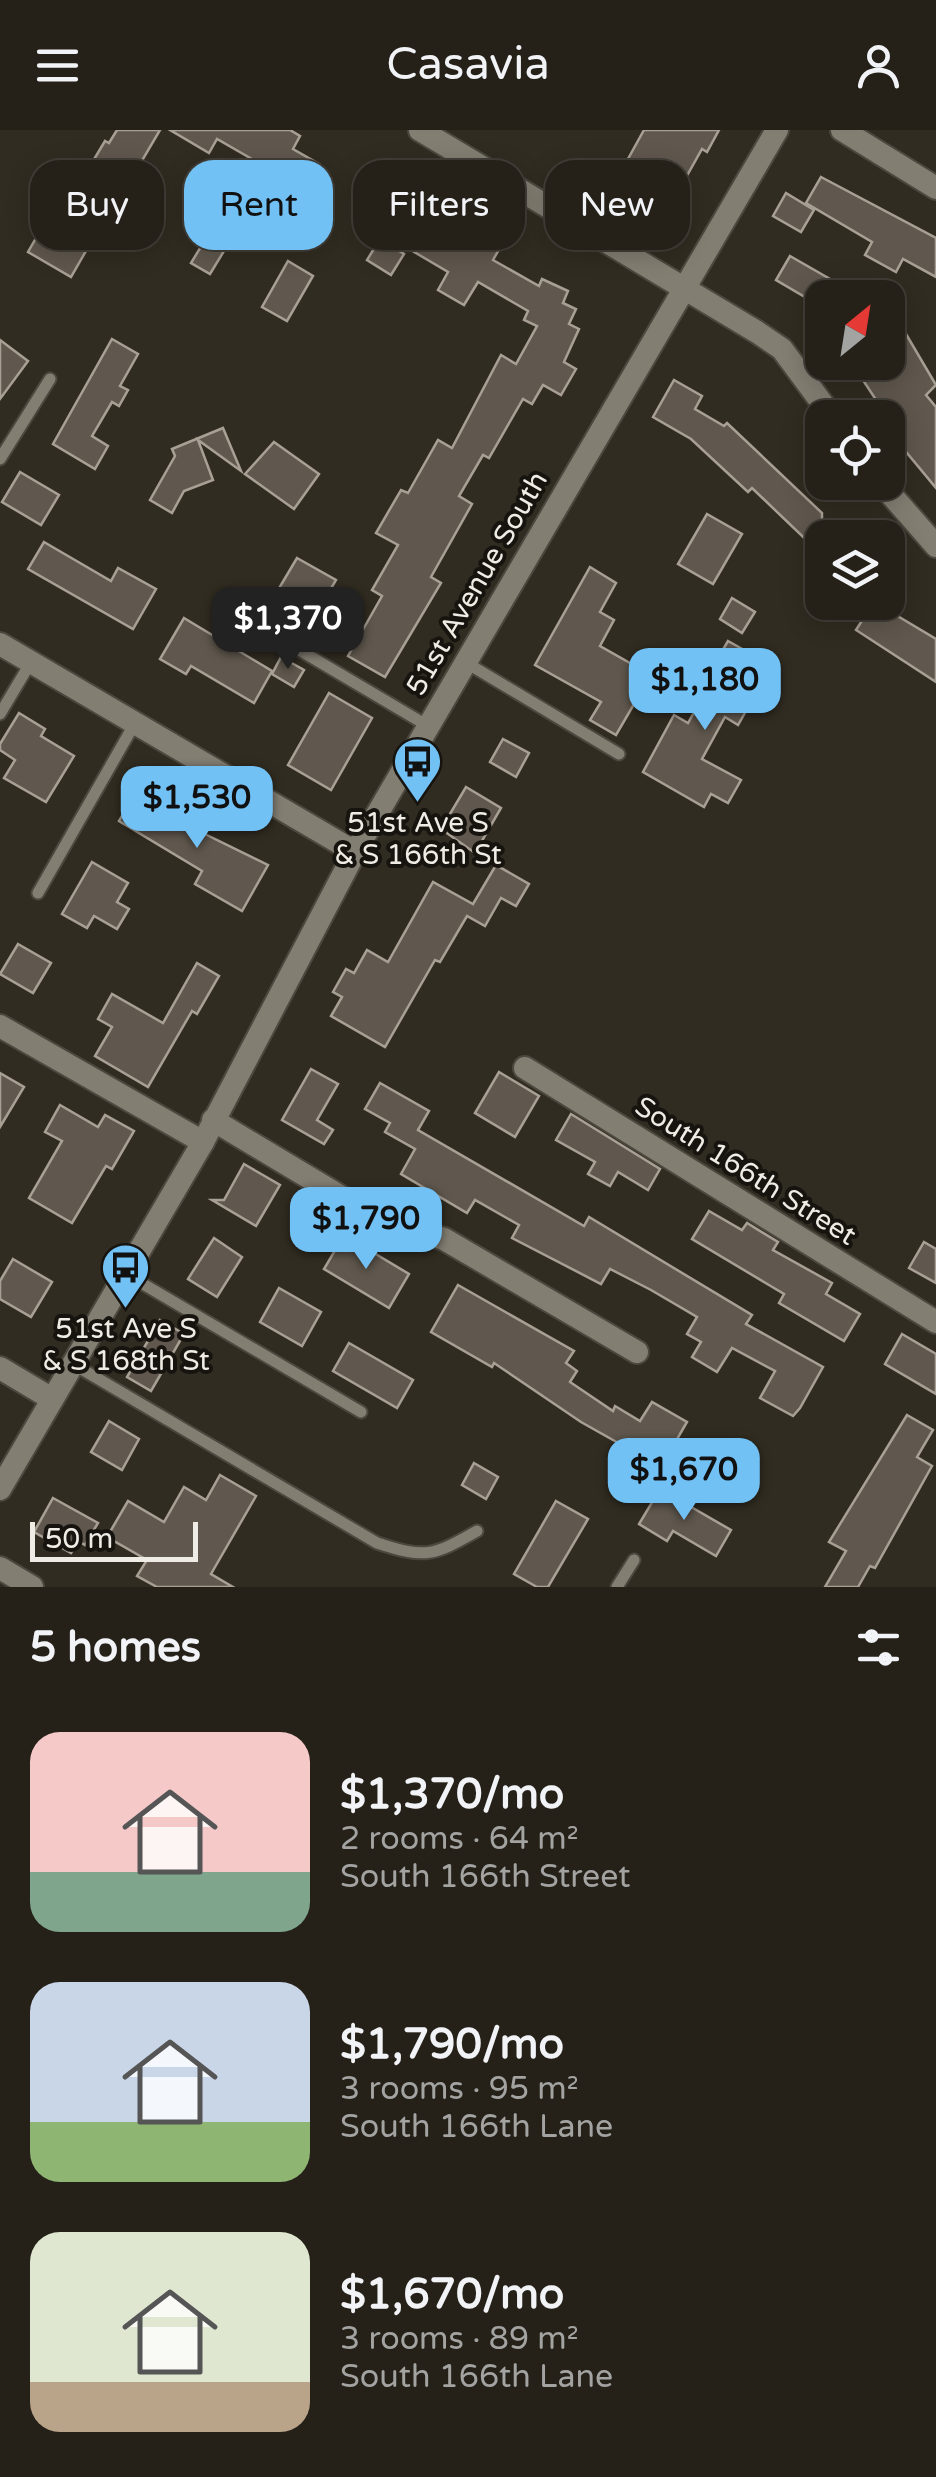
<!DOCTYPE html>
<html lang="en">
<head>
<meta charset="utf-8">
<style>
	:root { --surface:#252119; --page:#2d2922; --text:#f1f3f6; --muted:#a3a3a2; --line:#423e38; --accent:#72c1f5 }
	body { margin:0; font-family:"Varela Round",sans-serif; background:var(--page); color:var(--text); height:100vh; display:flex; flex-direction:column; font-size:38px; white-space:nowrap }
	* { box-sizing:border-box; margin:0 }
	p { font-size:32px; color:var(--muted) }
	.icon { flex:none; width:55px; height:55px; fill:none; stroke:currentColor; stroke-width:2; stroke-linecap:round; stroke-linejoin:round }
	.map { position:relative; height:1457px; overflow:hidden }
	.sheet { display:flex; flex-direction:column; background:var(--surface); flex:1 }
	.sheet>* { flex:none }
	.guide { position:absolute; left:30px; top:30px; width:878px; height:90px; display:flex; gap:20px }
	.needle { width:65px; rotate:30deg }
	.fabs { position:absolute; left:805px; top:150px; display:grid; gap:20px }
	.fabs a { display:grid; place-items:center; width:100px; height:100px; border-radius:20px; background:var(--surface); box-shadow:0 5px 25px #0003,0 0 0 2px var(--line); font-size:50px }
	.scale { position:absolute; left:30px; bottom:25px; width:168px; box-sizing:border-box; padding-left:10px; border:5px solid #efece5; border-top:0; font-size:28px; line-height:35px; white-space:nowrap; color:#efece5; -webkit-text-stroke:8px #171410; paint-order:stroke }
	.price { position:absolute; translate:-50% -85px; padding:0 22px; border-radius:20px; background:var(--accent); color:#111; font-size:32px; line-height:65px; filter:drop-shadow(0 2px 5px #0008) }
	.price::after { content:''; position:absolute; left:50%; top:60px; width:30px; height:22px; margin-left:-15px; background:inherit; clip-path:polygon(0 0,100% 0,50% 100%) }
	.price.current { background:#222; color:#fff }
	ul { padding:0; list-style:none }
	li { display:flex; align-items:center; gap:30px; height:250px; padding:0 30px }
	li span { display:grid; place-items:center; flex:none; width:280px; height:200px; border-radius:30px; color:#555 }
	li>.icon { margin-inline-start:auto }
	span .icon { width:120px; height:120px; fill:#fffc; stroke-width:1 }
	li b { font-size:42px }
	h2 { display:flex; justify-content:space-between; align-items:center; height:120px; padding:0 30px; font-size:42px }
	.chip { padding:0 35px; border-radius:30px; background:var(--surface); box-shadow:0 5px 25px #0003,0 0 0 2px var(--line); font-size:35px; line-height:90px }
	.chip.current { background:var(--accent); color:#111 }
	header { display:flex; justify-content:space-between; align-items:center; height:130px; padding:0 30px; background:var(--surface); font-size:45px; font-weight:600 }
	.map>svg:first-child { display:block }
	.building { fill:#60584e; stroke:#a9a095; stroke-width:2.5 }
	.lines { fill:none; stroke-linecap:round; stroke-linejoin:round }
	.service-casing { stroke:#4c483f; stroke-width:15 }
	.minor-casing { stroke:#4c483f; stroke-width:26 }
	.service { stroke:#837e72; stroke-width:11 }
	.minor { stroke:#837e72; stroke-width:22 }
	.labels { text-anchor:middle; stroke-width:8; stroke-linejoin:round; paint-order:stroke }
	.street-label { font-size:28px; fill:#efece5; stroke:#171410 }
	.poi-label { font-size:28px; fill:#efece5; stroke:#171410 }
</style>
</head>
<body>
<header><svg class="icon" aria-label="menu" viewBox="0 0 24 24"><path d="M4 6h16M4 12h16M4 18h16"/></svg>Casavia<svg class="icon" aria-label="person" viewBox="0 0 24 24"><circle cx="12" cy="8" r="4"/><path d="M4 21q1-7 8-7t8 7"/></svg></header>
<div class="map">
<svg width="936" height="1457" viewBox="0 0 936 1457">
	<rect width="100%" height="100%" fill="#312c21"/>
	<g class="building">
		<path d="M117 0H160L123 63 87 41 105 11 109 13Z"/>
		<path d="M170 0H290L300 6 293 19 319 34 304 59 217 9 209 23Z"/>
		<path d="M644 0H719L707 22 702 19 675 67 670 64 659 82 613 56Z"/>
		<path d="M821 47 936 108V147L903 129 896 142 865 125 872 112 806 73Z"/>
		<path d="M786 63 814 80 801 102 773 86Z"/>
		<path d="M51 82 94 107 71 147 28 122Z"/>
		<path d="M413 89 463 117 473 99 501 116 493 130 539 156 542 149 568 161 563 173 576 179 569 194 579 199 564 232 576 239 561 265 543 255 532 274 523 269 489 328 483 325 459 366 472 374 431 447 441 453 385 547 348 526 382 466 372 460 398 415 376 403 401 360 408 363 438 310 452 318 501 225 516 234 537 196 524 190 528 181 478 152 464 175 438 160 448 142 399 113Z"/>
		<path d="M380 109 404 124 391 145 367 130Z"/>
		<path d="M205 110 224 121 210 144 191 133Z"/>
		<path d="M790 126 837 153 830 168H822V177L776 150Z"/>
		<path d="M288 131 313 146 287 191 262 177Z"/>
		<path d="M906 204 936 255 926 265 936 277V358L888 300V288L851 232H888V215Z"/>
		<path d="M112 209 138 224 120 256 128 260 119 276 112 272 92 306 108 316 95 339 53 314Z"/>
		<path d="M0 210 28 231 0 269Z"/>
		<path d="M674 250 702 266 695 279 724 296 727 293 822 383V425L752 358 748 362 691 309 653 287Z"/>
		<path d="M223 298 241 341 198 310 213 350 184 361 172 383 150 370 175 326 172 319Z"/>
		<path d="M274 312 319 344 294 379 245 344Z"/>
		<path d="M20 342 59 365 41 395 2 372Z"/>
		<path d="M707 384 742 404 713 454 678 434Z"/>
		<path d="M44 412 111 451 118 438 156 459 133 499 28 439Z"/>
		<path d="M297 428 336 450 311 493 272 470Z"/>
		<path d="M590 437 616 453 600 482 614 490 600 516 651 545 616 605 590 590 601 572 535 535Z"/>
		<path d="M732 468 755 482 742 503 720 489Z"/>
		<path d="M874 472 936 509V552L856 500Z"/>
		<path d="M184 488 272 541 254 573 191 536 186 544 160 529Z"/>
		<path d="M728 511 760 529 742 560 754 567 738 595 725 587 702 629 741 650 728 673 711 664 704 677 643 642 674 585 688 593 720 536 715 533Z"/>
		<path d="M281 527 304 540 294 557 272 544Z"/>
		<path d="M329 563 372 588 331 660 288 635Z"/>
		<path d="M19 583 45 599 41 606 74 626 46 672 4 648 15 630 0 620V614Z"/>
		<path d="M503 609 529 623 516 647 490 632Z"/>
		<path d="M466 657 501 678 475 723 441 699Z"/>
		<path d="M138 658 162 673 158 681 268 735 242 781 195 754 202 741 119 691Z"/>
		<path d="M92 732 128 753 117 772 129 779 117 799 94 786 87 798 62 784Z"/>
		<path d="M496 735 529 754 516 776 501 768 485 796 467 786 440 832 435 830 385 917 331 886 342 867 333 862 346 839 354 843 367 820 388 832 433 752 473 774Z"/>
		<path d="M18 814 51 833 33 863 0 844Z"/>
		<path d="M197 833 219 846 197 884 192 881 148 957 95 926 112 897 98 889 112 864 163 893Z"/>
		<path d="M311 939 338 954 317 990 333 1000 324 1014 282 990Z"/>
		<path d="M499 942 539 966 515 1007 475 983Z"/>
		<path d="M0 943 24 957 0 997Z"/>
		<path d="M380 953 429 981 418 1000 584 1096 589 1087 752 1185 746 1194 823 1237 800 1278 793 1286 760 1268 775 1241 732 1218 717 1242 692 1227 701 1212 687 1204 697 1187 651 1160 610 1139 601 1154 512 1108 519 1095 475 1070 467 1083 401 1044 415 1019 385 1002 390 993 365 979Z"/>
		<path d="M60 975 98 997 105 985 134 1001 112 1039 106 1036 72 1093 29 1068 62 1011 45 1002Z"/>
		<path d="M571 984 660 1039 648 1060 618 1042 610 1056 588 1044 595 1032 556 1010Z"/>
		<path d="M244 1034 280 1055 256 1096 212 1070H224Z"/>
		<path d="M709 1081 742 1100 747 1093 778 1112 773 1120 832 1153 826 1164 860 1184 844 1211 779 1173 784 1164 692 1109Z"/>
		<path d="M344 1105 409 1144 389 1178 324 1139Z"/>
		<path d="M214 1108 242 1127 217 1167 188 1149Z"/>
		<path d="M924 1112 936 1119V1153L909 1138Z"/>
		<path d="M13 1129 52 1152 31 1187 0 1169V1151Z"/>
		<path d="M458 1155 574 1221 566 1233 577 1241 570 1252 613 1281 615 1276 640 1291 652 1272 687 1292 661 1337 581 1292 494 1233 492 1237 431 1202Z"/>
		<path d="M279 1158 321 1182 302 1216 260 1192Z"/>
		<path d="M160 1190 184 1204 151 1261 127 1247Z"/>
		<path d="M902 1204 936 1224V1264L885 1234Z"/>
		<path d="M349 1213 413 1250 397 1278 333 1241Z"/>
		<path d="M907 1285 933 1300 917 1327 932 1336 875 1438 870 1436 858 1457H825L846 1421 829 1412Z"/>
		<path d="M109 1291 139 1309 122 1340 91 1322Z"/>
		<path d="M474 1333 498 1347 486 1369 462 1355Z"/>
		<path d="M220 1345 256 1366 211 1444 233 1457H157L137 1446 147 1430 107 1407 128 1371 164 1392 184 1357 206 1370Z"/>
		<path d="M660 1359 731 1400 716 1426 673 1401 667 1411 639 1394Z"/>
		<path d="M53 1368 98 1393 85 1415 78 1411 71 1423 34 1402Z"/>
		<path d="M556 1371 588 1389 548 1457H537L514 1444Z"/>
	</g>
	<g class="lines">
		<defs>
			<g id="service">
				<path d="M0 329 50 249"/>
				<path d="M274 505 428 596"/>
				<path d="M465 532 619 624"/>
				<path d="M0 584 31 532"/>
				<path d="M38 763 135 593"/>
				<path d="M126 1144 361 1282"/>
				<path d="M73 1234 377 1413C426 1429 433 1426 477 1401"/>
				<path d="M617 1457 634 1430"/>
			</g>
			<g id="minor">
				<path d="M420 0 757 202 782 219 833 288"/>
				<path d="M842 0 936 58"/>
				<path d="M880 352 936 416"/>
				<path d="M0 514 355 722"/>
				<path d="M0 896 203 1012"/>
				<path d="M525 938 936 1192"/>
				<path d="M213 990 378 1089 444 1109 637 1222"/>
				<path d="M0 1238 52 1269"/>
				<path d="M0 1359 203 1012 355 722 777 0"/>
				<path d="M0 1438 32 1457"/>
			</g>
		</defs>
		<use href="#service" class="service-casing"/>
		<use href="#minor" class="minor-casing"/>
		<use href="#service" class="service"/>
		<use href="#minor" class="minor"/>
	</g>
	<defs>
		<symbol id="bus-pin" viewBox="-11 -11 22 30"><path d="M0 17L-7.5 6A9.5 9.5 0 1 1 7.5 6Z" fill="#72c1f5" stroke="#171410"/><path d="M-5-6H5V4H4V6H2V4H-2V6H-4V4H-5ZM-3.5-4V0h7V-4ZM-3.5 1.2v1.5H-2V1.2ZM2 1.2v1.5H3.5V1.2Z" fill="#111"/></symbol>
	</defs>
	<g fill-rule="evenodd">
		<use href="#bus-pin" x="390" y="604" width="55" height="75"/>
		<use href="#bus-pin" x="98" y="1110" width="55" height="75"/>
	</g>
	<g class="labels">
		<g class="street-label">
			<text transform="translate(476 453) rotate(-60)" y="10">51st Avenue South</text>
			<text transform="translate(746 1040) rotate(32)" y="10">South 166th Street</text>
		</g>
		<g class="poi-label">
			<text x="418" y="702">51st Ave S<tspan x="418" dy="32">&amp; S 166th St</tspan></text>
			<text x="126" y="1208">51st Ave S<tspan x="126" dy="32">&amp; S 168th St</tspan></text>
		</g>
	</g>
</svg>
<div class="fabs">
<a><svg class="needle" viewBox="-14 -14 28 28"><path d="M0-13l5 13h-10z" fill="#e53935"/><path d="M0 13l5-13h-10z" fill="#a3a3a2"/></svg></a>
<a><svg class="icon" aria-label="locate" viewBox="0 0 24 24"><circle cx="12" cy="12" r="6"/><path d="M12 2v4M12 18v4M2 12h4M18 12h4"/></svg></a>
<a><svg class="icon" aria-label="layers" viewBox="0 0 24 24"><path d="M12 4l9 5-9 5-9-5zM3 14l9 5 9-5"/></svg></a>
</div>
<div class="scale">50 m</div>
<b class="price current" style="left:288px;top:542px">$1,370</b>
<b class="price" style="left:705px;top:603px">$1,180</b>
<b class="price" style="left:197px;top:721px">$1,530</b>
<b class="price" style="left:366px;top:1142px">$1,790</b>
<b class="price" style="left:684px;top:1393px">$1,670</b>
<div class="guide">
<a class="chip">Buy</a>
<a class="chip current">Rent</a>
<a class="chip">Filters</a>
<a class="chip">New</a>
</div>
</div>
<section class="sheet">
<h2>5 homes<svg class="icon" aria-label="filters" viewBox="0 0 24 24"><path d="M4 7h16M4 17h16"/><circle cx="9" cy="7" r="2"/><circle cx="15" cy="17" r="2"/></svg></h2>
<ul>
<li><span style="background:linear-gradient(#f6c9c9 70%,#7fa58c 0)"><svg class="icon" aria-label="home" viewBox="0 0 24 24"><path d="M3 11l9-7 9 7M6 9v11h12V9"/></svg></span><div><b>$1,370/mo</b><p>2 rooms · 64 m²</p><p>South 166th Street</p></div></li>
<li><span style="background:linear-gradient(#c9d6e8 70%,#8fb573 0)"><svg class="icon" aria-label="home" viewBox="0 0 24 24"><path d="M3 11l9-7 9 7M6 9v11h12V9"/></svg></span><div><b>$1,790/mo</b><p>3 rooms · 95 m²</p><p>South 166th Lane</p></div></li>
<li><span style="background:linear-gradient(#dfe7d0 75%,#b9a48a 0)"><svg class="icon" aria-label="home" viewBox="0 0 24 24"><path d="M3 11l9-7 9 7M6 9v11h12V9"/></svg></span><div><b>$1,670/mo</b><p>3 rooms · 89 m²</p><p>South 166th Lane</p></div></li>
</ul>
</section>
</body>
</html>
